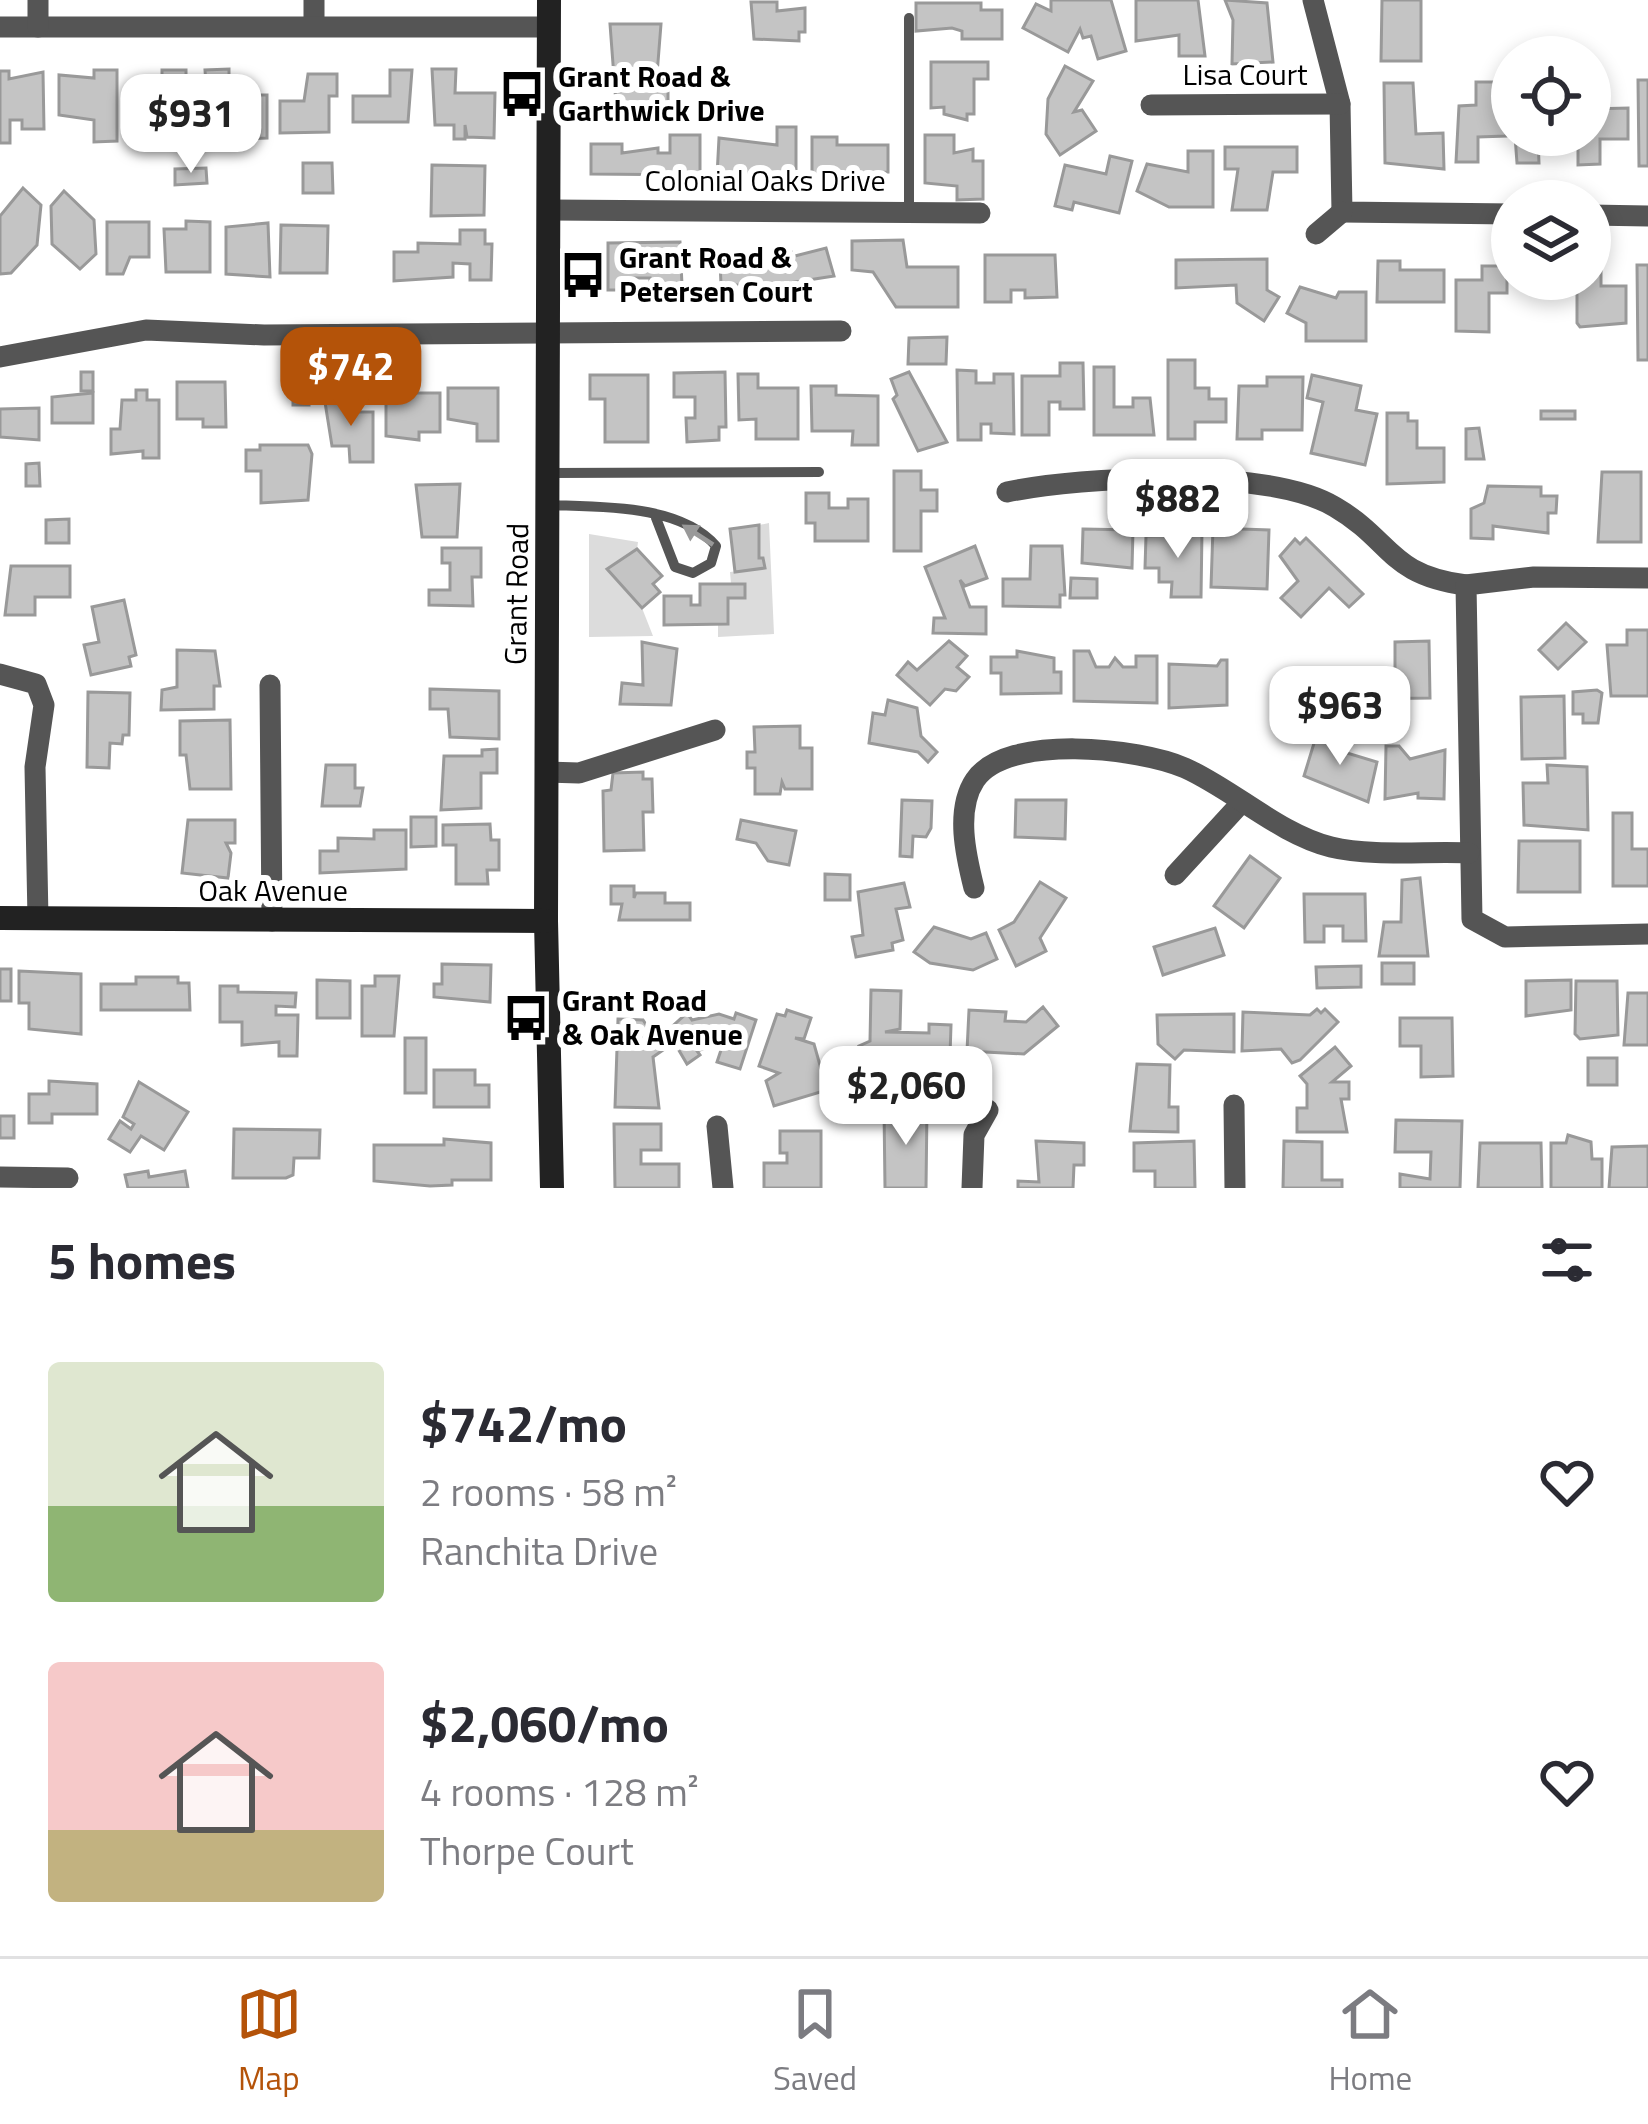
<!DOCTYPE html>
<html lang="en">
<head>
<meta charset="utf-8">
<style>
	:root { --surface:#fff; --page:#f7f7f7; --text:#2b2b33; --muted:#7c7c81; --line:#e1e1e2; --accent:#b45309 }
	body { margin:0; font-family:"Titillium Web",sans-serif; background:var(--page); color:var(--text); height:100vh; display:flex; flex-direction:column; font-size:45px; white-space:nowrap }
	* { box-sizing:border-box; margin:0 }
	p { font-size:39px; color:var(--muted) }
	.icon { flex:none; width:66px; height:66px; fill:none; stroke:currentColor; stroke-width:2; stroke-linecap:round; stroke-linejoin:round }
	.map { position:relative; height:1188px; overflow:hidden }
	.sheet { display:flex; flex-direction:column; background:var(--surface); flex:1 }
	.sheet>* { flex:none }
	.tools { position:absolute; left:1491px; top:36px; display:grid; gap:24px }
	.tools a { display:grid; place-items:center; width:120px; height:120px; border-radius:50%; background:var(--surface); box-shadow:0 6px 18px #0003; font-size:60px }
	.price { position:absolute; translate:-50% -102px; padding:0 27px; border-radius:24px; background:#fff; color:#222; font-size:39px; line-height:78px; filter:drop-shadow(0 3px 6px #0008) }
	.price::after { content:''; position:absolute; left:50%; top:72px; width:36px; height:27px; margin-left:-18px; background:inherit; clip-path:polygon(0 0,100% 0,50% 100%) }
	.price.current { background:var(--accent); color:#fff }
	ul { padding:0; list-style:none }
	li { display:flex; align-items:center; gap:36px; height:300px; padding:0 48px }
	li span { display:grid; place-items:center; flex:none; width:336px; height:240px; border-radius:12px; color:#555 }
	li>.icon { margin-inline-start:auto }
	span .icon { width:144px; height:144px; fill:#fffc; stroke-width:1 }
	li b { font-size:51px }
	h2 { display:flex; justify-content:space-between; align-items:center; height:144px; padding:0 48px; font-size:51px }
	.menu { display:flex; justify-content:space-around; align-items:center; height:168px; border-top:3px solid var(--line); background:var(--surface); font-size:33px; color:var(--muted) }
	.menu a { display:grid; justify-items:center; gap:6px }
	.menu .current { color:var(--accent) }
	.map>svg:first-child { display:block }
	.green { fill:#dcdcdc }
	.building { fill:#c4c4c4; stroke:#999; stroke-width:3 }
	.lines { fill:none; stroke-linecap:round; stroke-linejoin:round }
	.lane { stroke:#555; stroke-width:10 }
	.street { stroke:#555; stroke-width:21 }
	.secondary { stroke:#222; stroke-width:24 }
	.oneway { fill:#999 }
	.labels { text-anchor:middle; stroke-width:12; stroke-linejoin:round; paint-order:stroke }
	.street-label { font-size:30px; fill:#000; stroke:#fff }
	.poi-label { font-size:30px; font-weight:bold; fill:#000; stroke:#fff; text-anchor:start }
</style>
</head>
<body>
<div class="map">
<svg width="1648" height="1188" viewBox="0 0 1648 1188">
	<rect width="100%" height="100%" fill="#fff"/>
	<g class="green">
		<path d="M769 523 774 634 718 637V625L728 624V598H745V584H731L730 572 765 568 759 558V525Z"/>
		<path d="M589 534 638 542 637 549 608 570 642 608 653 636 589 637Z"/>
	</g>
	<g class="building">
		<path d="M1051 0H1111L1126 51 1098 59 1091 36 1083 38 1080 29 1068 52 1023 28 1036 4 1051 11Z"/>
		<path d="M1136 0H1198L1205 56H1179V35L1136 41Z"/>
		<path d="M1225 0 1267 3 1273 62 1232 64 1233 20Z"/>
		<path d="M1382 0H1421V61H1381Z"/>
		<path d="M751 2H777V11L805 8V32H799V41L754 39Z"/>
		<path d="M916 3H981V10H1002V39H962V31L952 28 916 31Z"/>
		<path d="M610 24H661L657 75H668V104H616Z"/>
		<path d="M931 62H988V79H974V114H967V120L944 114V107L931 108Z"/>
		<path d="M1065 66 1093 81 1074 112 1082 110 1096 131 1060 155 1046 134 1048 99Z"/>
		<path d="M229 69V95H267V138L240 139V126H209L205 70Z"/>
		<path d="M432 69H456L455 93H495L494 138 467 137 465 125V139H454V125H435Z"/>
		<path d="M94 70H117V141L94 142V120L59 115V75L94 78Z"/>
		<path d="M162 70H186V128H179V134L131 129 130 97H162Z"/>
		<path d="M390 70H412L408 122H353V96H390Z"/>
		<path d="M0 71H9V79L43 72 44 129H22V120H10V143H0Z"/>
		<path d="M308 74H337V96H329V132L280 133V101H304Z"/>
		<path d="M1638 80H1648V166H1639Z"/>
		<path d="M1476 82H1505L1506 136 1478 137V162H1456L1459 106 1476 105Z"/>
		<path d="M1384 83H1413L1416 134 1443 133 1444 169 1385 163Z"/>
		<path d="M1628 108V139H1600V164L1578 165V135H1590V109Z"/>
		<path d="M777 127H796V173L717 176 719 138 777 145Z"/>
		<path d="M670 135H700V175L591 174V144H622V153L658 148V153H670Z"/>
		<path d="M925 135H954V153L973 149V161H983V199L957 200V186L925 183Z"/>
		<path d="M1566 135 1538 138 1539 163H1517L1515 136Z"/>
		<path d="M812 137H837V145H888V172L812 176Z"/>
		<path d="M1225 147H1297V172H1273L1267 210H1232L1238 169H1225Z"/>
		<path d="M1188 151H1213V207H1169L1137 191 1147 164 1188 172Z"/>
		<path d="M1110 156 1132 161 1119 213 1074 202 1072 210 1055 206 1065 165 1106 174Z"/>
		<path d="M303 163H332L333 193H303Z"/>
		<path d="M432 165 485 166 484 215 431 216Z"/>
		<path d="M206 168 207 183 175 185V169Z"/>
		<path d="M23 188 41 205 37 245 11 273 0 274V216Z"/>
		<path d="M64 191 94 220 96 254 80 269 52 244 51 206Z"/>
		<path d="M186 221 210 222V272H166L164 229H186Z"/>
		<path d="M107 222H149V257H130L123 274H107Z"/>
		<path d="M268 223 270 277 226 274V227Z"/>
		<path d="M281 225 328 226 327 273H280Z"/>
		<path d="M460 230H485V244H492L491 280H470V264L453 263V277L394 281V252H418V243L460 244Z"/>
		<path d="M903 240 907 267H958V307H896L873 272 852 270V241Z"/>
		<path d="M680 242 682 285H650V278H634V290H608V243Z"/>
		<path d="M826 248 834 276 776 285H721L720 261 726 258 775 259V253L791 252V257Z"/>
		<path d="M985 255H1055L1057 297 1025 298V290H1011V302H985Z"/>
		<path d="M1267 259V290L1279 297 1264 321 1237 303 1236 285 1176 288V260Z"/>
		<path d="M1378 261H1400V270H1444V302H1377Z"/>
		<path d="M1590 262H1601V286H1626V323L1580 327 1577 323V279H1590Z"/>
		<path d="M1637 265H1648V360H1638Z"/>
		<path d="M1482 266H1507V293H1489V332L1456 331V280H1482Z"/>
		<path d="M1300 287 1336 298 1339 292H1366V341H1306V323L1287 313Z"/>
		<path d="M947 337 946 364H908L909 338Z"/>
		<path d="M1168 360H1195V388H1209V399H1226V422H1195V439H1168Z"/>
		<path d="M1060 363H1083L1084 409H1060V402H1049V435H1022V376H1060Z"/>
		<path d="M1094 367H1114V407H1133V398H1150L1154 435H1094Z"/>
		<path d="M957 370 976 371V383H994V374H1013L1014 434 991 433V424H981V440H958Z"/>
		<rect x="81" y="372" width="12" height="19"/>
		<path d="M725 372 726 427H719V440L687 442 686 418H695V397H674V373Z"/>
		<path d="M909 372 947 442 918 451 893 399 897 395 891 379Z"/>
		<path d="M738 374H758V388H798V439H756V419L739 420Z"/>
		<rect x="293" y="375" width="16" height="30"/>
		<path d="M590 375H648V442H605V399H590Z"/>
		<path d="M1312 375 1361 386 1356 410 1377 414 1365 465 1311 453 1323 402 1307 398Z"/>
		<path d="M1267 377H1303L1302 430H1262V439H1237L1239 386H1267Z"/>
		<path d="M177 382H225L226 427H203V419H177Z"/>
		<path d="M811 386H836V395L878 396V445H852L853 431H812Z"/>
		<path d="M448 388H498V441H477V424L448 419Z"/>
		<path d="M136 390H147V400H159V458H143V451L111 454V429H120L122 400H136Z"/>
		<path d="M93 393V423H52V397Z"/>
		<path d="M386 393H440V432H419V440L386 436Z"/>
		<path d="M324 396H346V412H373V462H350L349 446H332Z"/>
		<path d="M39 408V440L0 437V409Z"/>
		<rect x="1541" y="411" width="34" height="8"/>
		<path d="M1387 413H1408V421H1417V448H1444V482L1387 484Z"/>
		<path d="M1479 428 1484 459H1466V429Z"/>
		<path d="M260 445H308L312 454 308 500 261 503V471H246V450H260Z"/>
		<path d="M39 463 40 486H26V464Z"/>
		<path d="M894 471H921V490H937V511H921V551H894Z"/>
		<path d="M1602 472H1641V542H1598Z"/>
		<path d="M460 484 457 537H422L416 485Z"/>
		<path d="M1488 486 1541 487V496H1557L1556 513H1548V533L1493 526V539L1471 538V509L1484 503Z"/>
		<path d="M806 493H829V508H848V499H868V541H815V523H806Z"/>
		<path d="M69 519V543H46V520Z"/>
		<path d="M759 525V558H763L765 568 735 572 730 529Z"/>
		<path d="M1213 528 1269 530 1267 589 1211 587Z"/>
		<path d="M1083 529 1133 530 1132 568 1082 563Z"/>
		<path d="M1179 530H1202L1201 597H1171L1172 582H1159V568H1145L1146 536 1179 535Z"/>
		<path d="M1306 538 1363 594 1349 607 1329 588 1301 617 1281 598 1298 581 1280 556 1295 539 1300 544Z"/>
		<path d="M975 546 987 578 965 586 960 580 970 607H986V634L933 633 934 618H945L925 567Z"/>
		<path d="M1031 546H1062L1065 595H1060V607L1003 606V579H1030Z"/>
		<path d="M442 548H481V577H472L473 606 429 605V590H450V563H442Z"/>
		<path d="M637 549 662 576 653 584 660 592 642 608 607 569Z"/>
		<path d="M11 566H70V597H35V615H5Z"/>
		<path d="M1071 578 1097 579V598H1070Z"/>
		<path d="M700 584H745V598H728V624L664 625V596H691V605H700Z"/>
		<path d="M124 600 136 655 129 657 131 666 91 675 84 645 99 642 92 607Z"/>
		<path d="M1566 623 1586 642 1558 669 1539 650Z"/>
		<path d="M1627 630H1648V696H1611L1607 645H1627Z"/>
		<path d="M949 641 967 656 957 667 969 677 956 691 945 689 930 705 897 675 908 662 917 670Z"/>
		<path d="M1429 641 1430 698 1357 699V677H1395V642Z"/>
		<path d="M642 642 677 649 671 705 620 704 622 683 643 685Z"/>
		<path d="M177 650 215 651 220 686H214V709L161 710 162 690 177 687Z"/>
		<path d="M1017 651 1054 658V672H1061V693L1001 694V673H991V657H1017Z"/>
		<path d="M1074 651H1089L1096 667H1109L1115 658 1123 667H1136V656H1157V703L1074 701Z"/>
		<path d="M1221 660H1227V705L1169 708V664L1217 666Z"/>
		<path d="M430 689 499 691V739L450 737 448 709H430Z"/>
		<path d="M1597 690 1602 693 1598 723H1583V714H1573V692Z"/>
		<path d="M88 692 130 693 129 735H123L122 744 110 743 109 768 87 767Z"/>
		<path d="M1564 696 1565 758 1522 759 1521 697Z"/>
		<path d="M888 700 917 708 921 736 937 752 928 762 918 752 869 743 873 713 885 715Z"/>
		<path d="M230 720 231 789H190L186 755H180V721Z"/>
		<path d="M800 726V748H812V789H785L782 782 780 794H755V768H747V752H755L754 727Z"/>
		<path d="M1318 730 1341 737 1337 750 1377 762 1368 802 1304 776Z"/>
		<path d="M1386 746H1399L1410 759 1445 750 1444 799 1418 798V793L1385 799Z"/>
		<path d="M497 749V773H481V808L441 810 444 756H482V750Z"/>
		<path d="M326 765H355V788H363L360 806H322Z"/>
		<path d="M1547 765 1587 767 1588 830 1524 825 1523 783H1548Z"/>
		<path d="M643 772V779H652L653 812H643L644 850 604 851 603 791 611 790 613 773Z"/>
		<path d="M902 800 932 801 931 828 926 837 913 836 912 857 900 856Z"/>
		<path d="M1016 800H1066L1065 839 1015 837Z"/>
		<path d="M1613 813H1632V849H1648V886H1613Z"/>
		<path d="M411 817H436V846L411 847Z"/>
		<path d="M188 820H235V843H226L231 853 228 878 182 873Z"/>
		<path d="M741 820 796 831 789 865 768 861 756 843 737 839Z"/>
		<path d="M490 824 491 840H499V870H487L488 884H456V845H443V825Z"/>
		<path d="M374 830H406V869L320 873V851H338V838L374 839Z"/>
		<path d="M1519 841H1580V892H1518Z"/>
		<path d="M1250 856 1280 878 1244 928 1214 906Z"/>
		<path d="M825 874 850 875V900H825Z"/>
		<path d="M1420 878 1428 956H1379L1384 922H1401L1402 880Z"/>
		<path d="M1040 882 1066 898 1040 938 1046 951 1016 966 999 930 1014 922Z"/>
		<path d="M904 883 910 907 896 909 903 940 892 943 893 950 856 957 852 937 863 935 858 892Z"/>
		<path d="M611 886H634V898L636 893H665V903H690V920H619L622 904H611Z"/>
		<path d="M1304 894H1365L1366 941H1343V926H1324V942H1305Z"/>
		<path d="M934 927 971 939 986 933 997 959 973 970 930 963 914 952Z"/>
		<path d="M1215 928 1224 955 1163 975 1154 947Z"/>
		<rect x="1382" y="963" width="32" height="21"/>
		<path d="M442 964 491 965 490 1002 434 997V984H442Z"/>
		<path d="M1361 966V987L1317 988 1316 967Z"/>
		<rect x="0" y="969" width="11" height="32"/>
		<path d="M19 971 81 974V1034L29 1029V1003H19Z"/>
		<path d="M375 976H399L394 1036H362V986H375Z"/>
		<path d="M136 977H178V983H189L190 1010H101V984H136Z"/>
		<path d="M317 980 350 981V1018H317Z"/>
		<path d="M1571 980V1010L1526 1016V981Z"/>
		<path d="M1576 981H1617L1618 1035 1580 1039 1575 1034Z"/>
		<path d="M220 986H238V992L296 993 295 1007 276 1006V1015H298L297 1056H279V1042L242 1045V1022H220Z"/>
		<path d="M871 990 901 991 900 1029 885 1032 929 1033V1024L951 1025 950 1056H931L930 1085H899V1071L870 1070 859 1046 870 1041Z"/>
		<path d="M1628 993H1648V1045H1624Z"/>
		<path d="M1043 1007 1058 1026 1024 1054 967 1051 969 1010 1006 1012 1005 1021 1026 1022Z"/>
		<path d="M1317 1009 1321 1013 1325 1009 1338 1022 1300 1060 1292 1063 1281 1049 1242 1051 1243 1012 1310 1015Z"/>
		<path d="M787 1010 811 1018 804 1039 795 1038 814 1044 827 1090 774 1106 766 1081 779 1073 759 1066 777 1014 785 1016Z"/>
		<path d="M687 1013 692 1020 719 1014 734 1019 736 1013 756 1020 740 1069 717 1062 723 1044 719 1043 697 1051 700 1055 687 1064 677 1047 681 1045 667 1031Z"/>
		<path d="M1234 1014V1052L1184 1050 1175 1059 1158 1044 1157 1015Z"/>
		<path d="M1400 1018H1452L1453 1076 1421 1077V1046H1400Z"/>
		<path d="M618 1019 643 1020 663 1050 653 1057 659 1108 615 1107Z"/>
		<rect x="405" y="1038" width="21" height="55"/>
		<path d="M1335 1047 1351 1066 1332 1082H1349V1099H1341L1347 1132H1297V1108H1307V1084L1300 1076Z"/>
		<rect x="1588" y="1058" width="29" height="27"/>
		<path d="M1137 1064 1170 1065 1169 1107H1178V1132L1130 1131Z"/>
		<path d="M434 1070H475V1085H489V1107H434Z"/>
		<path d="M49 1081 97 1084V1114H52V1123H29V1094H49Z"/>
		<path d="M139 1082 188 1112 164 1150 141 1136 130 1152 109 1139 120 1121 131 1129 134 1124 123 1117Z"/>
		<path d="M884 1108H927L926 1188H885Z"/>
		<rect x="0" y="1116" width="14" height="22"/>
		<path d="M1396 1120 1462 1121 1460 1188H1400V1174L1430 1179 1431 1152H1395Z"/>
		<path d="M614 1124H661V1150H641V1164H679V1188H615Z"/>
		<path d="M234 1129 320 1130 319 1158H294L293 1175 286 1178H233Z"/>
		<path d="M780 1131H821V1188H764V1163H787V1153H780Z"/>
		<path d="M1568 1135 1591 1142 1592 1159H1602V1188H1551V1143H1566Z"/>
		<path d="M444 1139 491 1143V1180H452V1185L430 1186 374 1181V1145H444Z"/>
		<path d="M1036 1141 1084 1143V1165H1074L1073 1188H1018V1181L1039 1182Z"/>
		<path d="M1194 1141 1195 1188H1155V1171H1134V1143Z"/>
		<path d="M1284 1141 1322 1142V1180H1342V1188H1283Z"/>
		<path d="M1480 1143H1541L1542 1188H1478Z"/>
		<path d="M1648 1146V1188H1609L1612 1147Z"/>
		<path d="M148 1171 149 1177 185 1171 188 1188H128L125 1175Z"/>
	</g>
	<g class="lines">
		<g class="lane">
			<path d="M909 18V212"/>
			<path d="M549 473 819 472"/>
			<path d="M548 505C600 507 680 504 716 546L711 563 693 573 675 567 656 518"/>
		</g>
		<g class="street">
			<path d="M1313 0 1340 104 1342 212 1512 214"/>
			<path d="M314 26V0"/>
			<path d="M0 27H549"/>
			<path d="M38 27V0"/>
			<path d="M1151 105 1340 104"/>
			<path d="M550 210 980 213"/>
			<path d="M1590 215 1648 216"/>
			<path d="M1316 234 1342 212"/>
			<path d="M0 357 146 330 264 335 841 331"/>
			<path d="M1007 492C1083 476 1269 467 1335 507 1393 541 1388 575 1466 585"/>
			<path d="M1648 578 1534 577 1466 585 1472 919 1505 937 1648 934"/>
			<path d="M0 674 36 684 44 705 35 767 38 919"/>
			<path d="M270 685 272 921"/>
			<path d="M546 772 579 773 715 730"/>
			<path d="M1175 875 1242 802"/>
			<path d="M974 888C966 856 955 810 975 780 1007 733 1140 748 1185 768 1234 790 1279 834 1331 847 1373 857 1426 851 1469 853"/>
			<path d="M1234 1105 1235 1188"/>
			<path d="M717 1126 723 1188"/>
			<path d="M0 1177 68 1178"/>
			<path d="M972 1188 974 1135 988 1110"/>
		</g>
		<g class="secondary">
			<path d="M549 0 546 921 552 1188"/>
			<path d="M0 918 546 921"/>
		</g>
	</g>
	<defs><path id="oneway-solid" d="M-6-.8H1V-3.2L6.5 0L1 3.2V.8H-6Z" transform="scale(3)"/></defs>
	<use class="oneway" href="#oneway-solid" transform="translate(698 535) rotate(-147)"/>
	<defs>
		<symbol id="bus-bare" viewBox="-9 -9 18 18"><path d="M-5-6H5V4H4V6H2V4H-2V6H-4V4H-5ZM-3.5-4V0h7V-4ZM-3.5 1.2v1.5H-2V1.2ZM2 1.2v1.5H3.5V1.2Z" fill="#000" stroke="#fff" stroke-width="2.5" paint-order="stroke"/></symbol>
	</defs>
	<g fill-rule="evenodd">
		<use href="#bus-bare" x="489" y="61" width="66" height="66"/>
		<use href="#bus-bare" x="550" y="242" width="66" height="66"/>
		<use href="#bus-bare" x="493" y="985" width="66" height="66"/>
	</g>
	<g class="labels">
		<g class="street-label">
			<text x="1245" y="85">Lisa Court</text>
			<text x="765" y="191">Colonial Oaks Drive</text>
			<text transform="translate(517 594) rotate(-89)" y="10">Grant Road</text>
			<text x="273" y="901">Oak Avenue</text>
		</g>
		<g class="poi-label">
			<text x="558" y="87">Grant Road &amp;<tspan x="558" dy="34">Garthwick Drive</tspan></text>
			<text x="619" y="268">Grant Road &amp;<tspan x="619" dy="34">Petersen Court</tspan></text>
			<text x="562" y="1011">Grant Road<tspan x="562" dy="34">&amp; Oak Avenue</tspan></text>
		</g>
	</g>
</svg>
<div class="tools">
<a><svg class="icon" aria-label="locate" viewBox="0 0 24 24"><circle cx="12" cy="12" r="6"/><path d="M12 2v4M12 18v4M2 12h4M18 12h4"/></svg></a>
<a><svg class="icon" aria-label="layers" viewBox="0 0 24 24"><path d="M12 4l9 5-9 5-9-5zM3 14l9 5 9-5"/></svg></a>
</div>
<b class="price" style="left:191px;top:176px">$931</b>
<b class="price current" style="left:351px;top:429px">$742</b>
<b class="price" style="left:1178px;top:561px">$882</b>
<b class="price" style="left:1340px;top:768px">$963</b>
<b class="price" style="left:906px;top:1148px">$2,060</b>
</div>
<section class="sheet">
<h2>5 homes<svg class="icon" aria-label="filters" viewBox="0 0 24 24"><path d="M4 7h16M4 17h16"/><circle cx="9" cy="7" r="2"/><circle cx="15" cy="17" r="2"/></svg></h2>
<ul>
<li><span style="background:linear-gradient(#dfe7d0 60%,#8fb573 0)"><svg class="icon" aria-label="home" viewBox="0 0 24 24"><path d="M3 11l9-7 9 7M6 9v11h12V9"/></svg></span><div><b>$742/mo</b><p>2 rooms · 58 m²</p><p>Ranchita Drive</p></div><svg class="icon" aria-label="heart" viewBox="0 0 24 24"><path d="M12 20l-8-8c-3-5 5-10 8-4 3-6 11-1 8 4z"/></svg></li>
<li><span style="background:linear-gradient(#f6c9c9 70%,#c2b280 0)"><svg class="icon" aria-label="home" viewBox="0 0 24 24"><path d="M3 11l9-7 9 7M6 9v11h12V9"/></svg></span><div><b>$2,060/mo</b><p>4 rooms · 128 m²</p><p>Thorpe Court</p></div><svg class="icon" aria-label="heart" viewBox="0 0 24 24"><path d="M12 20l-8-8c-3-5 5-10 8-4 3-6 11-1 8 4z"/></svg></li>
</ul>
</section>
<nav class="menu">
<a class="current"><svg class="icon" aria-label="map" viewBox="0 0 24 24"><path d="M3 6l6-2 6 2 6-2v14l-6 2-6-2-6 2zM9 4v14M15 6v14"/></svg>Map</a>
<a><svg class="icon" aria-label="saved" viewBox="0 0 24 24"><path d="M7 4h10v16l-5-4-5 4z"/></svg>Saved</a>
<a><svg class="icon" aria-label="home" viewBox="0 0 24 24"><path d="M3 11l9-7 9 7M6 9v11h12V9"/></svg>Home</a>
</nav>
</body>
</html>
